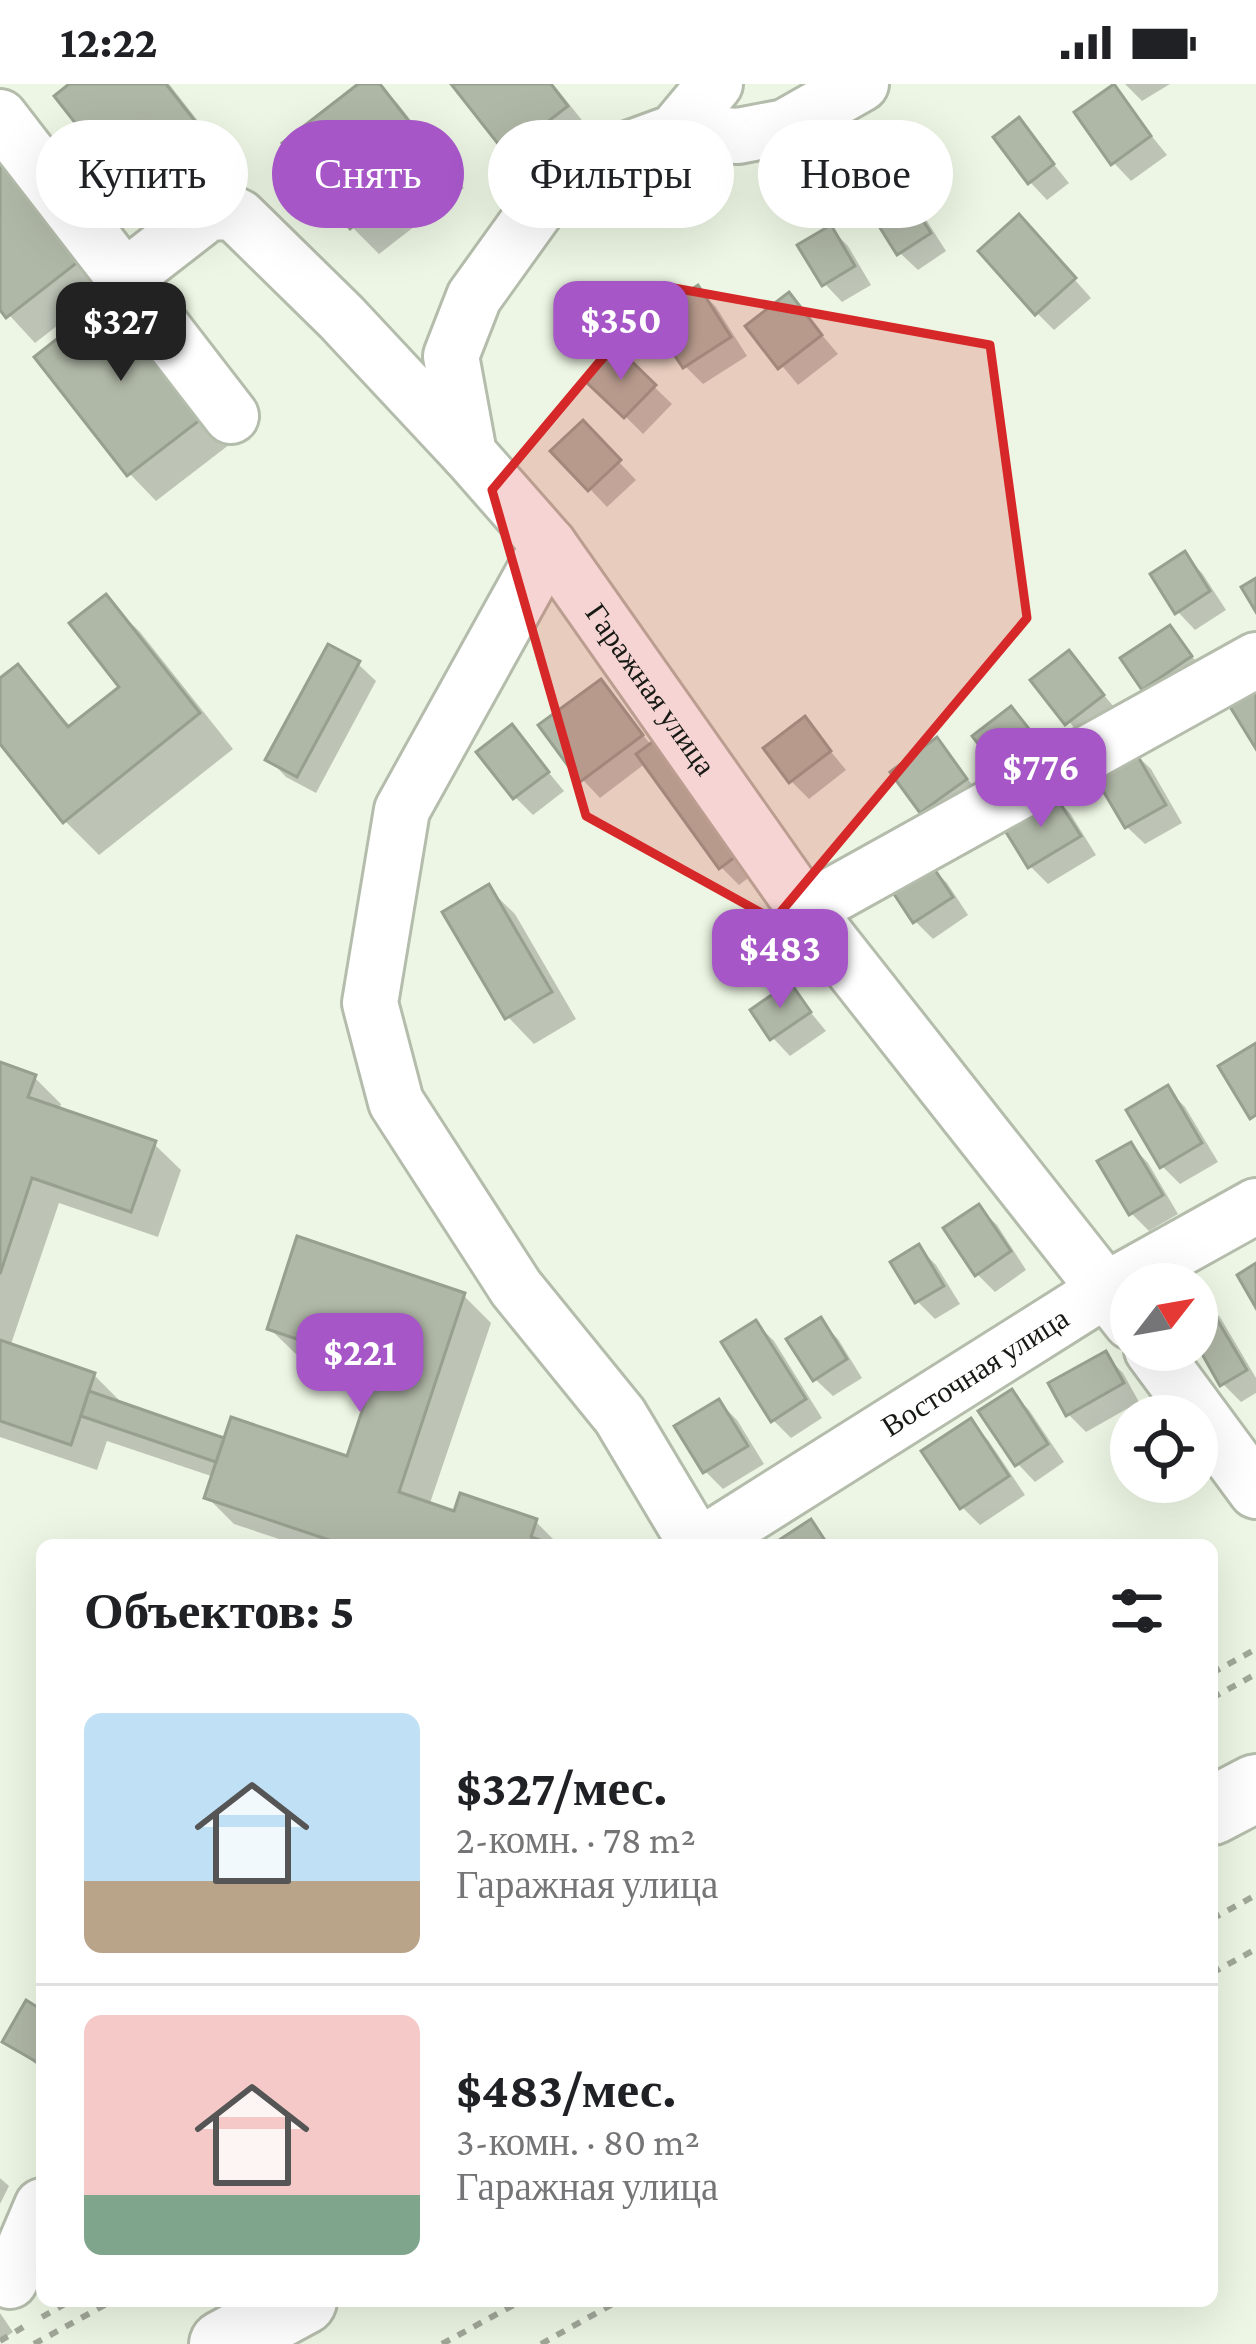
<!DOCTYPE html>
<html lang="ru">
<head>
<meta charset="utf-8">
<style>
	:root { --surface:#fff; --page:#f6f6f6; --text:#202124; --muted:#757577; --line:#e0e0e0; --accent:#a656c7 }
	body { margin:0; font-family:"Crimson Pro",serif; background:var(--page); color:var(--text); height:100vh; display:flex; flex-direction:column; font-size:45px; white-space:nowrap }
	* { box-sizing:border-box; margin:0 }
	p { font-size:39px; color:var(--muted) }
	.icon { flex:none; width:66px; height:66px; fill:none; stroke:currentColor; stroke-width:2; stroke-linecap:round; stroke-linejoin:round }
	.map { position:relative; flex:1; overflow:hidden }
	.panel { position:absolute; left:36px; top:1455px; width:1182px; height:768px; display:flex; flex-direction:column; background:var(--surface); border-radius:18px; box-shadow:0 12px 48px #0002 }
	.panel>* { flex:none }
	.top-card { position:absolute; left:36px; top:36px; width:1185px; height:108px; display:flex; gap:24px }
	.needle { width:78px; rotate:59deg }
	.fabs { position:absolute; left:1110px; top:1179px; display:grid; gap:24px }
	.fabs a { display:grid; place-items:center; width:108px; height:108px; border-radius:50%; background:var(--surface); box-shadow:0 12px 48px #0002; font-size:60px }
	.price { position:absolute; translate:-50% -102px; padding:0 27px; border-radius:24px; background:var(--accent); color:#fff; font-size:39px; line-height:78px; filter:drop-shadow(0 3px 6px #0008) }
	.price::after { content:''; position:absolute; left:50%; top:72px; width:36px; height:27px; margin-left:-18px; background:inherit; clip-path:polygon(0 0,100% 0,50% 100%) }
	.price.active { background:#222; color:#fff }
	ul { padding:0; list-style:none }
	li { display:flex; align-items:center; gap:36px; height:300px; padding:0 48px }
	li+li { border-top:3px solid var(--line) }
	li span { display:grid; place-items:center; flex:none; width:336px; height:240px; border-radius:18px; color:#555 }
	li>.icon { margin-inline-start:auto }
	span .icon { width:144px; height:144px; fill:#fffc; stroke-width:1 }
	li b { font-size:51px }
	h2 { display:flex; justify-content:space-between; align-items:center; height:144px; padding:0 48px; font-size:51px }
	.pill { padding:0 42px; border-radius:54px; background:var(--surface); box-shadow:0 12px 48px #0002; font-size:42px; line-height:108px }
	.pill.active { background:var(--accent); color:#fff }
	.status { display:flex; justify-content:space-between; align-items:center; height:84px; padding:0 60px; background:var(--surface); direction:ltr }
	.status svg { height:33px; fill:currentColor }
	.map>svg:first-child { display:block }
	.shadow { fill:#0003 }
	.building { fill:#afb7a6; stroke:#979f8f; stroke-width:3 }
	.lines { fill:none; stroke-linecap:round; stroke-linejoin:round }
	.minor-casing { stroke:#b4bcab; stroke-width:60 }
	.major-casing { stroke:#b4bcab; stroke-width:72 }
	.path { stroke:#a1a89a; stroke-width:6; stroke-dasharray:9 9; stroke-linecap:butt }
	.minor { stroke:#fff; stroke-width:54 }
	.major { stroke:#fff; stroke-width:66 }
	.marked { fill:#d62828; fill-opacity:0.2; stroke:#d62828; stroke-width:9; stroke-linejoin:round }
	.labels { text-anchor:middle; stroke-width:9; stroke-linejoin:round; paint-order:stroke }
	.street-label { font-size:30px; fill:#171a14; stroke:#edf6e4 }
</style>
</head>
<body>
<div class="status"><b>12:22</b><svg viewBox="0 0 49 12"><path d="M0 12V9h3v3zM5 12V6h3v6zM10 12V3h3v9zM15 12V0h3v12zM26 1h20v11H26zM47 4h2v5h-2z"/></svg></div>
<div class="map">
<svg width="1256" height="2260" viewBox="0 0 1256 2260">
	<rect width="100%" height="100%" fill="#edf6e4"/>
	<g class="shadow">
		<path d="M73 0H169L238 88 167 144 140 117 58 12Z"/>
		<path d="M363 0H378L398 20 464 104 379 170 352 143 287 60Z"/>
		<path d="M455 0H553L593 50 535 95 508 68Z"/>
		<path d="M1125 0H1170L1142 17Z"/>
		<path d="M1113 4 1167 71 1131 97 1114 79Z"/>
		<path d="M1019 37 1069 99 1047 116 1030 98Z"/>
		<path d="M0 62 112 199 35 259 0 221Z"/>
		<path d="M900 105 918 123 946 167 918 186 900 169Z"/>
		<path d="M830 144 848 162 871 201 842 218 825 200Z"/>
		<path d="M1036 152 1091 214 1054 246 1037 229Z"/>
		<path d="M698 205 716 223 747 272 703 300 685 282Z"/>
		<path d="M116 212 234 357 156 417 130 390 38 273Z"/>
		<path d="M789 212 838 270 798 301 750 243Z"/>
		<path d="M618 268 672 320 643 350 590 297Z"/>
		<path d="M583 340 636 396 607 423 554 367Z"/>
		<path d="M1184 471 1202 489 1226 526 1195 546 1178 528Z"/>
		<path d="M105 514 140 548 233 665 99 771 65 737 0 655V598L17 584 72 644 123 603Z"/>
		<path d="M1170 545 1207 591 1162 622 1144 604Z"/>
		<path d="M1069 570 1120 630 1085 657 1035 596Z"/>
		<path d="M358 580 376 597 316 709 286 693 269 675Z"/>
		<path d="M601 599 652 662 761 784 739 801 721 783 646 679 600 714 583 696Z"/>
		<path d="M805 636 846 686 809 715 791 697Z"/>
		<path d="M512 644 564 707 533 731 515 713Z"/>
		<path d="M937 657 983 714 940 745 894 689Z"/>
		<path d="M1133 668 1151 685 1182 739 1145 760 1127 743 1096 689Z"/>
		<path d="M1052 711 1070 729 1096 771 1048 800 1031 783 1005 741Z"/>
		<path d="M929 781 947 799 968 831 933 855 915 837Z"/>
		<path d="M488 804 515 830 576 935 534 960 508 933Z"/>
		<path d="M789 902 826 947 790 972 773 954Z"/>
		<path d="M0 982 34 993 61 1020 59 1027 154 1060 181 1086 158 1153 59 1119 10 1263 94 1291 121 1318 226 1357 349 1376 375 1298 297 1271 270 1245 464 1212 491 1239 429 1422 455 1431 536 1438 559 1461H297L234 1440 207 1413 214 1393 107 1357 97 1386 0 1353Z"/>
		<path d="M1167 1005 1185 1023 1218 1078 1180 1100 1162 1082Z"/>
		<path d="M1131 1061 1148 1079 1178 1130 1149 1147 1131 1129Z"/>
		<path d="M979 1124 997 1141 1026 1186 995 1208 977 1190Z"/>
		<path d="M919 1164 936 1181 960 1220 935 1235 917 1217Z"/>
		<path d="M1202 1216 1220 1233 1256 1294V1309L1241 1318 1223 1300 1197 1255V1219Z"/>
		<path d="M820 1237 838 1255 862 1294 833 1312 815 1295Z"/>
		<path d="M756 1239 774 1257 822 1334 791 1354 773 1336Z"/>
		<path d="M1105 1271 1123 1289 1139 1318 1086 1348 1068 1330Z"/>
		<path d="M1011 1308 1029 1326 1064 1378 1035 1398 1018 1380Z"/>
		<path d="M719 1318 737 1336 764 1380 723 1405 705 1387Z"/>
		<path d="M970 1338 988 1356 1025 1411 980 1441 962 1423Z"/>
		<path d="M42 1929V1985L6 1957Z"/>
		<path d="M0 2094 9 2102 0 2120Z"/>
		<path d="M0 2229 13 2248 0 2257Z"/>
	</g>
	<g class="building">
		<path d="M69 0H166L213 60 138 119 54 12Z"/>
		<path d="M358 0H380L439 76 350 145 282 59Z"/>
		<path d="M451 0H551L568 22 506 70Z"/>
		<path d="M1114 0 1151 52 1111 81 1074 28Z"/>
		<path d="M1019 33 1054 80 1028 100 993 53Z"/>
		<path d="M0 58 88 170 6 234 0 226Z"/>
		<path d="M900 101 931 149 897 171 867 123Z"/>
		<path d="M1019 130 1076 194 1035 231 978 167Z"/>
		<path d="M831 141 855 182 822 202 797 161Z"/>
		<path d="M698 201 731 253 683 284 649 233Z"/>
		<path d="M116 208 209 329 127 392 34 273Z"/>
		<path d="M789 208 822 251 778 285 745 242Z"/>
		<path d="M618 264 656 301 624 334 585 297Z"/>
		<path d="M583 336 621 376 588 407 550 367Z"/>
		<path d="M1185 467 1210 507 1175 530 1150 490Z"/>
		<path d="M1256 494V528L1241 503Z"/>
		<path d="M106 510 200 629 63 739 0 660V594L18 580 68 643 119 603 69 539Z"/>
		<path d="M1170 541 1192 572 1142 606 1120 574Z"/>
		<path d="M328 560 360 577 297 693 265 676Z"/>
		<path d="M1069 566 1104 611 1065 641 1030 596Z"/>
		<path d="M1256 593V665L1224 613Z"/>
		<path d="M601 595 643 651 580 698 538 641Z"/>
		<path d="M1011 622 1045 665 1006 696 972 652Z"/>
		<path d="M805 632 831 667 789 699 763 664Z"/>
		<path d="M512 640 549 688 513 715 476 668Z"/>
		<path d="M663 650 746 765 719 785 636 670Z"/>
		<path d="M937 653 967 695 920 729 890 688Z"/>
		<path d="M1133 664 1166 721 1125 744 1092 688Z"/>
		<path d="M1052 707 1081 752 1028 784 1001 740Z"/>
		<path d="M929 777 953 813 913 839 890 804Z"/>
		<path d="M489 800 552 908 505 935 442 828Z"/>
		<path d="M790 898 811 928 770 956 750 926Z"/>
		<path d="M1256 959V1031L1250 1035 1218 982Z"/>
		<path d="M0 978 36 991 28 1013 156 1057 131 1128 32 1094 0 1190Z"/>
		<path d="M1168 1001 1202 1059 1160 1084 1126 1026Z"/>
		<path d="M1131 1058 1163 1111 1129 1131 1097 1077Z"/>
		<path d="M979 1120 1011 1167 975 1192 943 1144Z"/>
		<path d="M297 1152 465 1209 399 1408 454 1427 460 1409 537 1435 531 1453 554 1461H344L204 1414 231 1333 347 1372 377 1282 267 1245Z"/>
		<path d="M919 1160 944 1202 915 1219 890 1178Z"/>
		<path d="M1256 1179V1224L1237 1191Z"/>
		<path d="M1203 1212 1247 1286 1220 1302 1197 1261V1215Z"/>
		<path d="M821 1233 847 1275 813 1297 786 1255Z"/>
		<path d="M756 1236 806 1315 771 1338 721 1258Z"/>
		<path d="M0 1256 95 1289 71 1361 0 1337Z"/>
		<path d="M1106 1267 1124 1299 1066 1332 1048 1299Z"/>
		<path d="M1012 1305 1048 1360 1015 1382 978 1327Z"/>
		<path d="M89 1307 224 1354 216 1378 81 1332Z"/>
		<path d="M719 1315 748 1362 703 1389 674 1342Z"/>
		<path d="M971 1334 1009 1392 960 1425 921 1367Z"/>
		<path d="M811 1435 828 1461H773V1460Z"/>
		<path d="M26 1916 42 1926V1981L2 1958Z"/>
	</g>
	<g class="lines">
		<defs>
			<g id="minor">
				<path id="s1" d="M715 0 675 48 563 89 474 213 451 272 469 370 549 461 806 826 1131 1238"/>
				<path d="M0 33 231 332"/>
				<path d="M675 48 738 52 785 43 861 0"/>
				<path d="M123 195 208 129 229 128 239 133 341 233 469 370"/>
				<path d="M549 461 402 726 370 919 396 1018 516 1204 620 1332 697 1461"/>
				<path d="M806 826 1256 576"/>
				<path d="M1152 1266 1256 1407"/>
				<path id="s2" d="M701 1461 1107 1205 1256 1122"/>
				<path d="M10 2197 42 2122"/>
			</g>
			<g id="major">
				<path d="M1212 1727 1256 1704"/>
				<path d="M223 2260 303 2217"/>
			</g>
		</defs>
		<use href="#minor" class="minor-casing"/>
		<use href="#major" class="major-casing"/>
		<g class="path">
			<path d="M1212 1589 1256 1565"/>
			<path d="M1212 1614 1256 1590"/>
			<path d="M1212 1835 1256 1811"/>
			<path d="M1212 1889 1256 1865"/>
			<path d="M42 2233 70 2217"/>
			<path d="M0 2257 25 2242"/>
			<path d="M34 2260 112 2217"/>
			<path d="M442 2260 521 2217"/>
			<path d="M541 2260 618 2217"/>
		</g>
		<use href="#minor" class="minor"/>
		<use href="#major" class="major"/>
	</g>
	<path class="marked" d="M663 202 990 261 1027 534 774 836 586 732 492 406Z"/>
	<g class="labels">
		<g class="street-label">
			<text dy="10" stroke="none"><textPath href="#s1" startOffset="795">Гаражная улица</textPath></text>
			<text dy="10" stroke="none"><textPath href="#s2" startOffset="324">Восточная улица</textPath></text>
		</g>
	</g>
</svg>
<div class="fabs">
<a><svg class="needle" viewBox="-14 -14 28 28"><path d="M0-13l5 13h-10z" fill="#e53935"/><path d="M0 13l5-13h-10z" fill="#757577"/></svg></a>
<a><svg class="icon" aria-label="locate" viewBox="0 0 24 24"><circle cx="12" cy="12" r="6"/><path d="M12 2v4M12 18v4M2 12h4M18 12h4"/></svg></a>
</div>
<b class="price" style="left:621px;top:299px">$350</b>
<b class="price active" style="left:121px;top:300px">$327</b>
<b class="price" style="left:1041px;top:746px">$776</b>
<b class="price" style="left:780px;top:927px">$483</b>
<b class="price" style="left:360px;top:1331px">$221</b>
<div class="top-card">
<a class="pill">Купить</a>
<a class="pill active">Снять</a>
<a class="pill">Фильтры</a>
<a class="pill">Новое</a>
</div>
<section class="panel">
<h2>Объектов: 5<svg class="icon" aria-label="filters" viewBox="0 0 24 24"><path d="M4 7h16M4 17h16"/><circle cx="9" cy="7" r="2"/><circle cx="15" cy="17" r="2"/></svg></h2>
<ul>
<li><span style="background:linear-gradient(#bfe0f5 70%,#b9a48a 0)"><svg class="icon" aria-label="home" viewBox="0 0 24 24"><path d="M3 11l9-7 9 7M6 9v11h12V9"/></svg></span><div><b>$327/мес.</b><p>2-комн. · 78 m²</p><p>Гаражная улица</p></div></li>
<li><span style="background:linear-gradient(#f6c9c9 75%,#7fa58c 0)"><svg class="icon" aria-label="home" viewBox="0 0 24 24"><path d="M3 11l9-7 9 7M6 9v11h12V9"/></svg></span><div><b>$483/мес.</b><p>3-комн. · 80 m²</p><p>Гаражная улица</p></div></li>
</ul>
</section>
</div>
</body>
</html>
